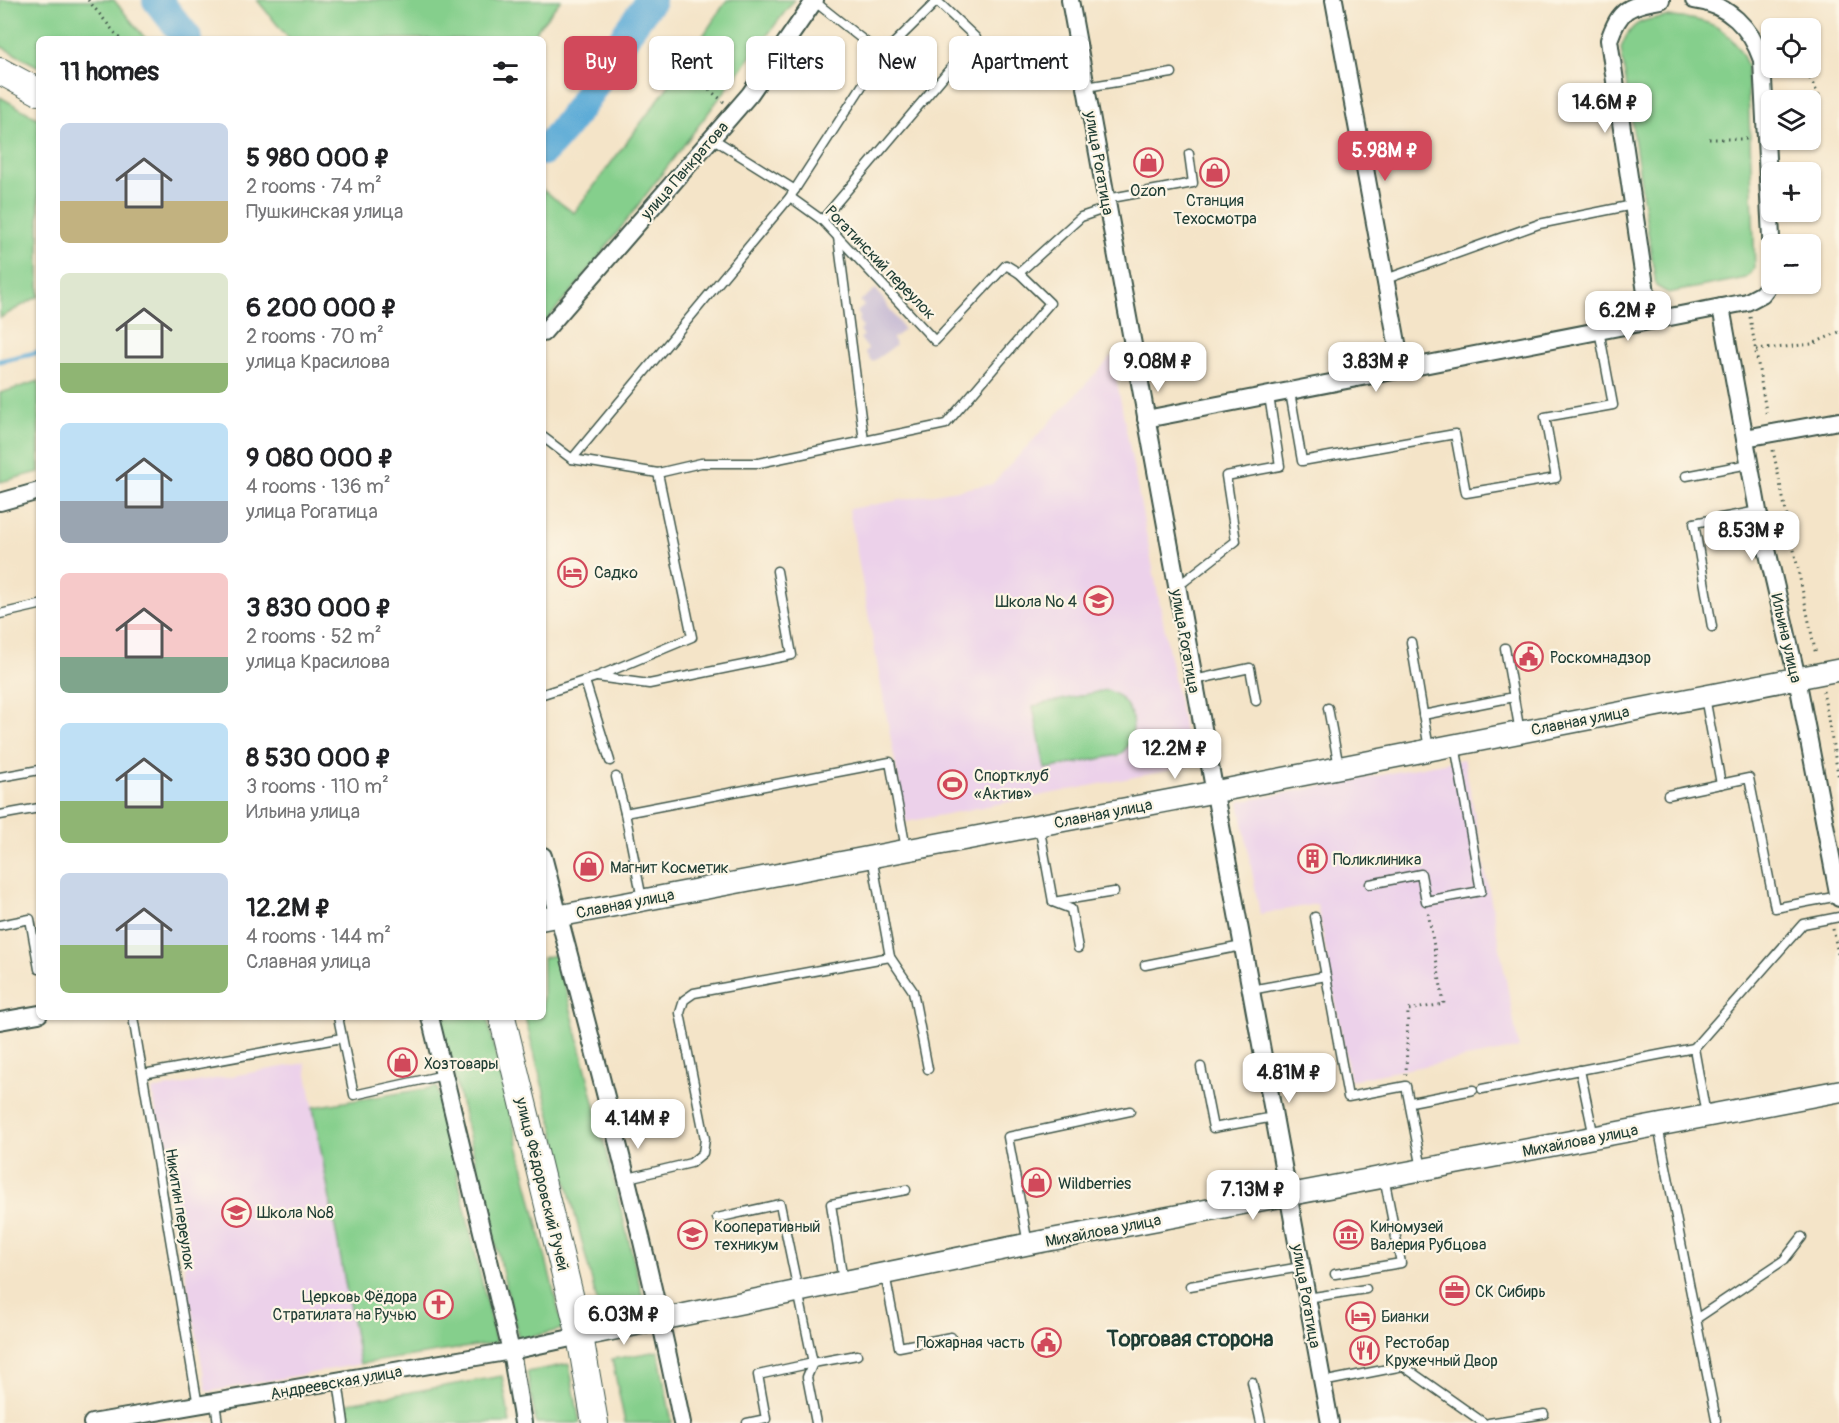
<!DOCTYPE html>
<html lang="en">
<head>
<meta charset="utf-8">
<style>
	:root { --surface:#fff; --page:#f6f6f6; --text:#202124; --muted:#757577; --accent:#d1495b }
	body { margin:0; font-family:Pangolin,sans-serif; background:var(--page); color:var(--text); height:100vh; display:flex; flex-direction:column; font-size:22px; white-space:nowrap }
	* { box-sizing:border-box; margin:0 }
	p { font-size:20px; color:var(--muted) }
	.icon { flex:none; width:33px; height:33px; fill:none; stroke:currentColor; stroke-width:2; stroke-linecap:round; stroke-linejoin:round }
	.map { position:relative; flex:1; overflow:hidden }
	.panel { position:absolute; left:36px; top:36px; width:510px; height:984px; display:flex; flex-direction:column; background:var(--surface); border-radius:9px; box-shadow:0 2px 4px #0004 }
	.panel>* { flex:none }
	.banner { position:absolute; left:564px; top:36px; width:570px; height:54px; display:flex; gap:12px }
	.fabs { position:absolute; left:1761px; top:18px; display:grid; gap:12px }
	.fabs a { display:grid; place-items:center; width:60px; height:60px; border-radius:9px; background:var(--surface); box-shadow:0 2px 4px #0004; font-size:30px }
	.price { position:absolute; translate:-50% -51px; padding:0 14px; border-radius:12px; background:#fff; color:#222; font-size:20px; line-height:39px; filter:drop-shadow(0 2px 3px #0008) }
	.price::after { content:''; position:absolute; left:50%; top:36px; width:18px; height:14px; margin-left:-9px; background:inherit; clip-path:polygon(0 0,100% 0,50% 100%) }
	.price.on { background:var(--accent); color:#fff }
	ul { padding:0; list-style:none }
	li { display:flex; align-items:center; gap:18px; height:150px; padding:0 24px }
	li span { display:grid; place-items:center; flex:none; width:168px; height:120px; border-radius:9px; color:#555 }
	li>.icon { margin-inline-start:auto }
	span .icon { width:72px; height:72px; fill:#fffc; stroke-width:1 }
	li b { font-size:26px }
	h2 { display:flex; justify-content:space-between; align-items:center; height:72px; padding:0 24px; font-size:26px }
	.pill { padding:0 21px; border-radius:9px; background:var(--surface); box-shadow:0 2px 4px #0004; font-size:21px; line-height:54px }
	.pill.on { background:var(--accent); color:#fff }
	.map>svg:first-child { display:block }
	.built { fill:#ecd1ea }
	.industrial { fill:#cbbfd5 }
	.green { fill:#85cf8c; stroke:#528660; stroke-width:1.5 }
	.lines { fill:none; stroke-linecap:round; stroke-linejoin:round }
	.stream { stroke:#5dacd7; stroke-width:5 }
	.river { stroke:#5dacd7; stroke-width:30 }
	.service-casing { stroke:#3f564a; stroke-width:11 }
	.minor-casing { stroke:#3f564a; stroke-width:20 }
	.tertiary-casing { stroke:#3f564a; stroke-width:24 }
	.primary-casing { stroke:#3f564a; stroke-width:28 }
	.path { stroke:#3f564a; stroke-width:3; stroke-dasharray:1.5 4.5; stroke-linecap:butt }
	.service { stroke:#fff; stroke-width:8 }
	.minor { stroke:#fff; stroke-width:16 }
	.tertiary { stroke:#fff; stroke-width:21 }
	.primary { stroke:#fff; stroke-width:26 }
	.labels { text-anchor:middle; stroke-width:4.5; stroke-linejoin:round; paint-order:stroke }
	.street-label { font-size:16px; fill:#1f3d34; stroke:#fcf5e5 }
	.poi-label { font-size:16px; fill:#1f3d34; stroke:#fcf5e5; text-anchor:start }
	.district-label { font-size:22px; font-weight:bold; fill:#1f3d34; stroke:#fcf5e5 }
</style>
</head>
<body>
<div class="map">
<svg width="1839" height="1423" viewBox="0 0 1839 1423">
	<rect width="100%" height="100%" fill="#fcf5e5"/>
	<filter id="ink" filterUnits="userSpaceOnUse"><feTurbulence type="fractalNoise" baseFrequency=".0167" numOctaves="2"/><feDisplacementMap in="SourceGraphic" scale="12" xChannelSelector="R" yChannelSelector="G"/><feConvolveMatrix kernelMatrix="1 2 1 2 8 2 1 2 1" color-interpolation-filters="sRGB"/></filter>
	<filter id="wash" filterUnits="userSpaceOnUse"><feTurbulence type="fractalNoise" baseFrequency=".008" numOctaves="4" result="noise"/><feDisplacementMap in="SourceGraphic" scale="24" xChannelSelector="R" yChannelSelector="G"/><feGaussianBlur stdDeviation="1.35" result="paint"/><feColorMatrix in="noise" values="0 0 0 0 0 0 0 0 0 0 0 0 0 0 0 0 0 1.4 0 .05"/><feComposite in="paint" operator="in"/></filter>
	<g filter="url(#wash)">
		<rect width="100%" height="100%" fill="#f4e4c8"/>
		<g class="built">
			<path d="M1112 356 1191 766 906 822 849 509 992 484Z"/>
			<path d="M1464 759 1519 1048 1350 1080 1317 904 1260 914 1239 802Z"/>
			<path d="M305 1063 360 1364 207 1392 152 1090Z"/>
		</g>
		<path class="industrial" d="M876 289 904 330 892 339 896 345 872 362 865 352 868 349 860 338 864 336 860 330 863 328 858 320 861 317 857 312 864 306 860 301Z"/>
		<g class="green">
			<path d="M0 0H114L146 39H39V67L0 46Z"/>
			<path d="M257 0H561L529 39H289Z"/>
			<path d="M727 0H794L579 283 543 324V190L574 213 681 69Z"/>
			<path d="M1667 17C1707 18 1731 26 1747 65L1755 268 1746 278 1668 293 1656 286 1621 48C1630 23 1641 19 1667 17Z"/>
			<path d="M0 97 39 119V296L0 318Z"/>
			<path d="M39 381V472L0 482V393Z"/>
			<path d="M1106 690C1134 697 1143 738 1119 755L1045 769 1033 706Z"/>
			<path d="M557 954 647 1314 603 1325 525 1017H543V958Z"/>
			<path d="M440 1017H487L563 1329 519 1340Z"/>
			<path d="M437 1087 496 1343 360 1364 313 1107Z"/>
			<path d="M658 1351 672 1423H625L612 1359Z"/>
			<path d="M569 1364 580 1423H536L527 1372Z"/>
			<path d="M502 1376 510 1423H351L348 1403Z"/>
		</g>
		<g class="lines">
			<path class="stream" d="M0 361 39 352"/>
			<g class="river">
				<path d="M157 0 188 39"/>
				<path d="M543 151C588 108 612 47 651 0"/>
			</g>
		</g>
	</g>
	<g filter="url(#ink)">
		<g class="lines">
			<defs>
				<g id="service">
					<path d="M814 1 882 55"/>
					<path d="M1086 87 1172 73"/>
					<path d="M712 138 795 190"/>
					<path d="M790 197 822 220 935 341 1006 265 1019 273 1081 217 1107 208"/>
					<path d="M1106 199 1193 183 1189 154"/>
					<path d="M838 237 864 441"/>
					<path d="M1386 279 1539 224 1633 205"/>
					<path d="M1290 392 1302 461 1455 434 1466 493 1556 478 1545 417 1613 405 1599 330"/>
					<path d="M543 437 572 459 658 473"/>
					<path d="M572 459 790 197 882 55 937 1 976 38 822 220"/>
					<path d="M1686 476 1749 464"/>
					<path d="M1177 587 1236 541 1226 476 1280 466 1269 396"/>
					<path d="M0 614 39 605"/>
					<path d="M1712 627 1694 523 1758 511"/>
					<path d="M1411 642 1429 749"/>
					<path d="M1505 648 1520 732"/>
					<path d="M597 677 649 684 792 655 777 571"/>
					<path d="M1194 680 1250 668 1256 701"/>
					<path d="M585 681 610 761"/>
					<path d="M543 694 596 677 692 637 658 473 701 463H759L946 424 1050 303 1019 273"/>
					<path d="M1705 697 1721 784"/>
					<path d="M1328 708 1339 767"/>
					<path d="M1423 715 1514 697"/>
					<path d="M0 777 39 770"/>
					<path d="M616 777 625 813"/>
					<path d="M1668 795 1749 778 1775 908 1839 896"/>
					<path d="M0 815 39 808"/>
					<path d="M1039 825 1053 902 1071 909 1078 948"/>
					<path d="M872 857 890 957 913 991 928 1069"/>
					<path d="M1370 884 1421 874 1426 901 1481 891 1455 745"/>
					<path d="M642 899 625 813 890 762 906 849"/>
					<path d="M1053 902 1114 892"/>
					<path d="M1315 917 1326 976"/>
					<path d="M0 925 30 919 39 969"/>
					<path d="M1145 965 1242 946"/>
					<path d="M1251 990 1326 976 1348 1097 1406 1086 1422 1169"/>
					<path d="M133 1017 198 1406"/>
					<path d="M338 1017 354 1095 444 1075"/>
					<path d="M1694 1048 1803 924 1839 917"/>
					<path d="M1201 1067 1213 1128 1274 1117"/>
					<path d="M1580 1070 1594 1137"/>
					<path d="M143 1074 342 1038"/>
					<path d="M1482 1089 1694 1048 1706 1115"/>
					<path d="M1411 1102 1473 1090"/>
					<path d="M1658 1126 1716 1420"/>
					<path d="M628 1178 691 1163 703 1153 705 1139 680 1013 684 1000 694 993 890 957"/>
					<path d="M717 1218 780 1204 813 1363 857 1355"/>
					<path d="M1028 1244 1008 1137 1130 1111"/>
					<path d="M885 1274 899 1347 951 1337"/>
					<path d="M1335 1274 1401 1263 1384 1177"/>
					<path d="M843 1281 831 1204 906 1190"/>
					<path d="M1190 1286 1301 1267"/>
					<path d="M1307 1298 1366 1289"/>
					<path d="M1696 1319 1784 1260 1802 1237"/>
					<path d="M813 1363 807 1377 816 1423"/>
					<path d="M338 1381 344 1423"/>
					<path d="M1252 1382 1261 1423"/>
					<path d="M1322 1382 1403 1366 1484 1423"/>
					<path d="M215 1403 218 1423"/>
					<path d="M747 1423 766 1419 758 1375 813 1363"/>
					<path d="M1489 1423 1544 1414"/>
				</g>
				<g id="minor">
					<path d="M1070 0 1330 1423"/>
					<path d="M1334 0 1402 370"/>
					<path d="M1694 0C1728 4 1751 28 1762 60L1772 257"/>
					<path d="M1721 307 1758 511 1797 678 1839 898"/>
					<path d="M1650 320 1609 40C1620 8 1628 6 1661 0"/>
					<path d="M543 333 750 94 815 0"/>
					<path d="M1146 419 1747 302 1762 294 1772 281"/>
					<path d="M1745 438 1839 421"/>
					<path d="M0 502 39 491"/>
					<path d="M543 856C592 1044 644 1232 682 1423"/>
					<path d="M430 1017 511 1351 523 1423"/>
					<path d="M0 1021 39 1014"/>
					<path d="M92 1423 511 1351 580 1336"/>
				</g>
				<g id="tertiary">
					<path d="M543 919 1214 792 1839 670"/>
					<path d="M580 1336 1028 1244 1839 1091"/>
				</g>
				<g id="primary">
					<path d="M0 71 39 92"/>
					<path d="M502 1017 580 1336 595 1423"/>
				</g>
			</defs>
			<use href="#service" class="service-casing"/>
			<use href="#minor" class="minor-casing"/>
			<use href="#tertiary" class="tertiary-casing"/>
			<use href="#primary" class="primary-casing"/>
			<g class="path">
				<path d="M88 0 120 39"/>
				<path d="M672 59 724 102"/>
				<path d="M1804 68 1821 99 1810 107"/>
				<path d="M1709 139H1749"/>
				<path d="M1750 317 1767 417"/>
				<path d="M1756 350 1812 344 1839 332"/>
				<path d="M1773 450 1816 655"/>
				<path d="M1823 691 1839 779"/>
				<path d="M1833 929 1839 959"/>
				<path d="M1406 1075 1408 1010 1444 1004 1428 912"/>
			</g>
			<use href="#service" class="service"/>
			<use href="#minor" class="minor"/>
			<use href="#tertiary" class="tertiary"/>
			<use href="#primary" class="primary"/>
		</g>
	</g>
	<defs>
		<symbol id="shop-ring" viewBox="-11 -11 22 22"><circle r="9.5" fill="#fcf5e5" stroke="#d1495b" stroke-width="1.5"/><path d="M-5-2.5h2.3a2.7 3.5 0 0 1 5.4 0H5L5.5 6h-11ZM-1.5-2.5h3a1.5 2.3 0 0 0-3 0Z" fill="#d1495b"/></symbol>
		<symbol id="hotel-ring" viewBox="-11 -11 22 22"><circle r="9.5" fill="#fcf5e5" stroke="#d1495b" stroke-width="1.5"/><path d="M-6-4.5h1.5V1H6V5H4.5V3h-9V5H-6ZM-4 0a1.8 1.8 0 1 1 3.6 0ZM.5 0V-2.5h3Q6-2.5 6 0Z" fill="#d1495b"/></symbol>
		<symbol id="school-ring" viewBox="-11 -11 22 22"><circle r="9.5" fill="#fcf5e5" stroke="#d1495b" stroke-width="1.5"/><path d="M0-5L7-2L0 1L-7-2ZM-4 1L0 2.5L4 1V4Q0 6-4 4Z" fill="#d1495b"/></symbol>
		<symbol id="civic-ring" viewBox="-11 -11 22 22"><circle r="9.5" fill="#fcf5e5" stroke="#d1495b" stroke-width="1.5"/><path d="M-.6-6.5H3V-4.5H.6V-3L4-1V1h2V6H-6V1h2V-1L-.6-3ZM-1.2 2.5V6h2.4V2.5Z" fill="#d1495b"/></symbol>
		<symbol id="stadium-ring" viewBox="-11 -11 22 22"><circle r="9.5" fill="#fcf5e5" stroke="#d1495b" stroke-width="1.5"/><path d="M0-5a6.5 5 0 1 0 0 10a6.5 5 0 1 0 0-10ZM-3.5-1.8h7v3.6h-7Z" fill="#d1495b"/></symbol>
		<symbol id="building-ring" viewBox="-11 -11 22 22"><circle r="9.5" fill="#fcf5e5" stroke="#d1495b" stroke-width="1.5"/><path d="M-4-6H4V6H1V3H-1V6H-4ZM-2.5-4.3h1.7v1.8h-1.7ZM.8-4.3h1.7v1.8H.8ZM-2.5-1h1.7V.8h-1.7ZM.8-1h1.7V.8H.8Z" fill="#d1495b"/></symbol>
		<symbol id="university-ring" viewBox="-11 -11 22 22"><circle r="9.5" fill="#fcf5e5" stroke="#d1495b" stroke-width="1.5"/><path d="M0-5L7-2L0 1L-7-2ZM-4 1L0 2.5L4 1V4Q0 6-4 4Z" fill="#d1495b"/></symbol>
		<symbol id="museum-ring" viewBox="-11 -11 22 22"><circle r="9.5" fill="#fcf5e5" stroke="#d1495b" stroke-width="1.5"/><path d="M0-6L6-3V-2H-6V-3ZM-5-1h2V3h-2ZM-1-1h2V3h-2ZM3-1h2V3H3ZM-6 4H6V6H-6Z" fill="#d1495b"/></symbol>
		<symbol id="office-ring" viewBox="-11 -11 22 22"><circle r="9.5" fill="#fcf5e5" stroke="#d1495b" stroke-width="1.5"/><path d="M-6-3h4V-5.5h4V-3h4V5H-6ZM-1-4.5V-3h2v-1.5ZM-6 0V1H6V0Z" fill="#d1495b"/></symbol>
		<symbol id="church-ring" viewBox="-11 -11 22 22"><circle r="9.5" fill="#fcf5e5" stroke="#d1495b" stroke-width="1.5"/><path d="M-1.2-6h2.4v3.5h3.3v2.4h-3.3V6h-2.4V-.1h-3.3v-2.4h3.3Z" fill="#d1495b"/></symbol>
		<symbol id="restaurant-ring" viewBox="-11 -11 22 22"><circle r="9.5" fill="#fcf5e5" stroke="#d1495b" stroke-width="1.5"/><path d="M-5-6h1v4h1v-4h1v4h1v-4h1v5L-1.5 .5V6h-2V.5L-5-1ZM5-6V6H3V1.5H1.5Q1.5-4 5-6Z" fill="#d1495b"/></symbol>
	</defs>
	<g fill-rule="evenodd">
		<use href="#shop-ring" x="1132" y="146" width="33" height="33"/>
		<use href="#shop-ring" x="1198" y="156" width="33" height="33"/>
		<use href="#hotel-ring" x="556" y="556" width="33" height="33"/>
		<use href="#school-ring" x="1082" y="584" width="33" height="33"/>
		<use href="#civic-ring" x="1512" y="640" width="33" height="33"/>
		<use href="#stadium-ring" x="936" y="768" width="33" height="33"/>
		<use href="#building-ring" x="1296" y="842" width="33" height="33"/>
		<use href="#shop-ring" x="572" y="850" width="33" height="33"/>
		<use href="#shop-ring" x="386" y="1046" width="33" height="33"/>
		<use href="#shop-ring" x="1020" y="1166" width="33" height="33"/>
		<use href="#school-ring" x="220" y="1196" width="33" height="33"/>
		<use href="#university-ring" x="676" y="1218" width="33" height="33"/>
		<use href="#museum-ring" x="1332" y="1218" width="33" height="33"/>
		<use href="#office-ring" x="1438" y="1274" width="33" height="33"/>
		<use href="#church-ring" x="422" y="1288" width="33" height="33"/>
		<use href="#hotel-ring" x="1344" y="1300" width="33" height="33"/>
		<use href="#civic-ring" x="1030" y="1326" width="33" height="33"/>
		<use href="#restaurant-ring" x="1348" y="1334" width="33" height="33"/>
	</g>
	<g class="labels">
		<g class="street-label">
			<text transform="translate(1100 163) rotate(80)" y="6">улица Рогатица</text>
			<text transform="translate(684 170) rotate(-49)" y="6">улица Панкратова</text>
			<text transform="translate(881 262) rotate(46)" y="6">Рогатинский переулок</text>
			<text transform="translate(1787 638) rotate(77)" y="6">Ильина улица</text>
			<text transform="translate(1186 641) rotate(80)" y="6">улица Рогатица</text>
			<text transform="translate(1580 720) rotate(-11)" y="6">Славная улица</text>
			<text transform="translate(1103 813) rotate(-11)" y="6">Славная улица</text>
			<text transform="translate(625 903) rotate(-11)" y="6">Славная улица</text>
			<text transform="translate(1580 1140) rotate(-11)" y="6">Михайлова улица</text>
			<text transform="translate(543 1184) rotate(76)" y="6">улица Фёдоровский Ручей</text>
			<text transform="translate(181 1209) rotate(81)" y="6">Никитин переулок</text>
			<text transform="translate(1103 1230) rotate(-11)" y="6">Михайлова улица</text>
			<text transform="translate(1307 1296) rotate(80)" y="6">улица Рогатица</text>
			<text transform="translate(336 1382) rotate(-10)" y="6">Андреевская улица</text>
		</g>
		<g class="poi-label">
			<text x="1148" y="196" text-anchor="middle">Ozon</text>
			<text x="1215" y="206" text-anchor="middle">Станция<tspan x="1215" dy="18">Техосмотра</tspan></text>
			<text x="594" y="578">Садко</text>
			<text x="1077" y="607" text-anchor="end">Школа № 4</text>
			<text x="1550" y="663">Роскомнадзор</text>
			<text x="974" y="781">Спортклуб<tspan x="974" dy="18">«Актив»</tspan></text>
			<text x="1333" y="865">Поликлиника</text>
			<text x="610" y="873">Магнит Косметик</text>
			<text x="424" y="1069">Хозтовары</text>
			<text x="1058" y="1189">Wildberries</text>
			<text x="257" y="1218">Школа №8</text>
			<text x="714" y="1232">Кооперативный<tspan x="714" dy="18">техникум</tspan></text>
			<text x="1370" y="1232">Киномузей<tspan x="1370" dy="18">Валерия Рубцова</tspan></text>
			<text x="1475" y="1297">СК Сибирь</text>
			<text x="417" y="1302" text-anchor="end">Церковь Фёдора<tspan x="417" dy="18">Стратилата на Ручью</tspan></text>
			<text x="1381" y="1322">Бианки</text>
			<text x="1025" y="1348" text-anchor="end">Пожарная часть</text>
			<text x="1385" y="1348">Рестобар<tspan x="1385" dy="18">Кружечный Двор</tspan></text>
		</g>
		<g class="district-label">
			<text x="1190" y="1346">Торговая сторона</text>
		</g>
	</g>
</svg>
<div class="fabs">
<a><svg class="icon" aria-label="locate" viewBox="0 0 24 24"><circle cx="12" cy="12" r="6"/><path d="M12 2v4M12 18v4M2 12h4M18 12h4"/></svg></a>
<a><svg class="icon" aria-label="layers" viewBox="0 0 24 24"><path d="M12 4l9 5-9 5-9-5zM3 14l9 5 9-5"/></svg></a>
<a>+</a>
<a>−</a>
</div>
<b class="price" style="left:1605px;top:134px">14.6M ₽</b>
<b class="price on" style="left:1385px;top:182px">5.98M ₽</b>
<b class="price" style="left:1628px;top:342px">6.2M ₽</b>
<b class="price" style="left:1158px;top:393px">9.08M ₽</b>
<b class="price" style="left:1376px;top:393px">3.83M ₽</b>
<b class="price" style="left:1752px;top:562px">8.53M ₽</b>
<b class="price" style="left:1175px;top:780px">12.2M ₽</b>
<b class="price" style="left:1289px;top:1104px">4.81M ₽</b>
<b class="price" style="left:638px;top:1150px">4.14M ₽</b>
<b class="price" style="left:1253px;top:1221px">7.13M ₽</b>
<b class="price" style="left:624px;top:1346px">6.03M ₽</b>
<div class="banner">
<a class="pill on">Buy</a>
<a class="pill">Rent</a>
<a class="pill">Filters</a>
<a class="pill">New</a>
<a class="pill">Apartment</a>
</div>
<section class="panel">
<h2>11 homes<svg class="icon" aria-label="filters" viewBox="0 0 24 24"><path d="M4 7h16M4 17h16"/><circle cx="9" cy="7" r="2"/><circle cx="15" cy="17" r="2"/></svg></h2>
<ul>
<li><span style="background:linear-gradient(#c9d6e8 65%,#c2b280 0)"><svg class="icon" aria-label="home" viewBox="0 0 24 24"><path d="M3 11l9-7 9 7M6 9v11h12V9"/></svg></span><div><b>5 980 000 ₽</b><p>2 rooms · 74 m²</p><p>Пушкинская улица</p></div></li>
<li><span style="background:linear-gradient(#dfe7d0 75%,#8fb573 0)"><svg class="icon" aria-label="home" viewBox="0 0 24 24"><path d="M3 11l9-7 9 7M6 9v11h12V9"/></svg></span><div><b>6 200 000 ₽</b><p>2 rooms · 70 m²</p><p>улица Красилова</p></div></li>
<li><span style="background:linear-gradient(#bfe0f5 65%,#9aa5b1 0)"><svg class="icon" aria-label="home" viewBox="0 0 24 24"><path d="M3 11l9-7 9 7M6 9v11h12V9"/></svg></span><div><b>9 080 000 ₽</b><p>4 rooms · 136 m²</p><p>улица Рогатица</p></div></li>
<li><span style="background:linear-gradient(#f6c9c9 70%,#7fa58c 0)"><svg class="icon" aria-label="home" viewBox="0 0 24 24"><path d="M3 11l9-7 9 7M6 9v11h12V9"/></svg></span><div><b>3 830 000 ₽</b><p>2 rooms · 52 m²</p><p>улица Красилова</p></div></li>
<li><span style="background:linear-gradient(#bfe0f5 65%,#8fb573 0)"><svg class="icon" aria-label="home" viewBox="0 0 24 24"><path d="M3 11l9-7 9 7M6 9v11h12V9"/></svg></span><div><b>8 530 000 ₽</b><p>3 rooms · 110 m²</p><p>Ильина улица</p></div></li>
<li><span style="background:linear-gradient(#c9d6e8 60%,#8fb573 0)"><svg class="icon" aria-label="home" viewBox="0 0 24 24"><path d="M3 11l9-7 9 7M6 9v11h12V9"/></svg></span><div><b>12.2M ₽</b><p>4 rooms · 144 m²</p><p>Славная улица</p></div></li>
</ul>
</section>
</div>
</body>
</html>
